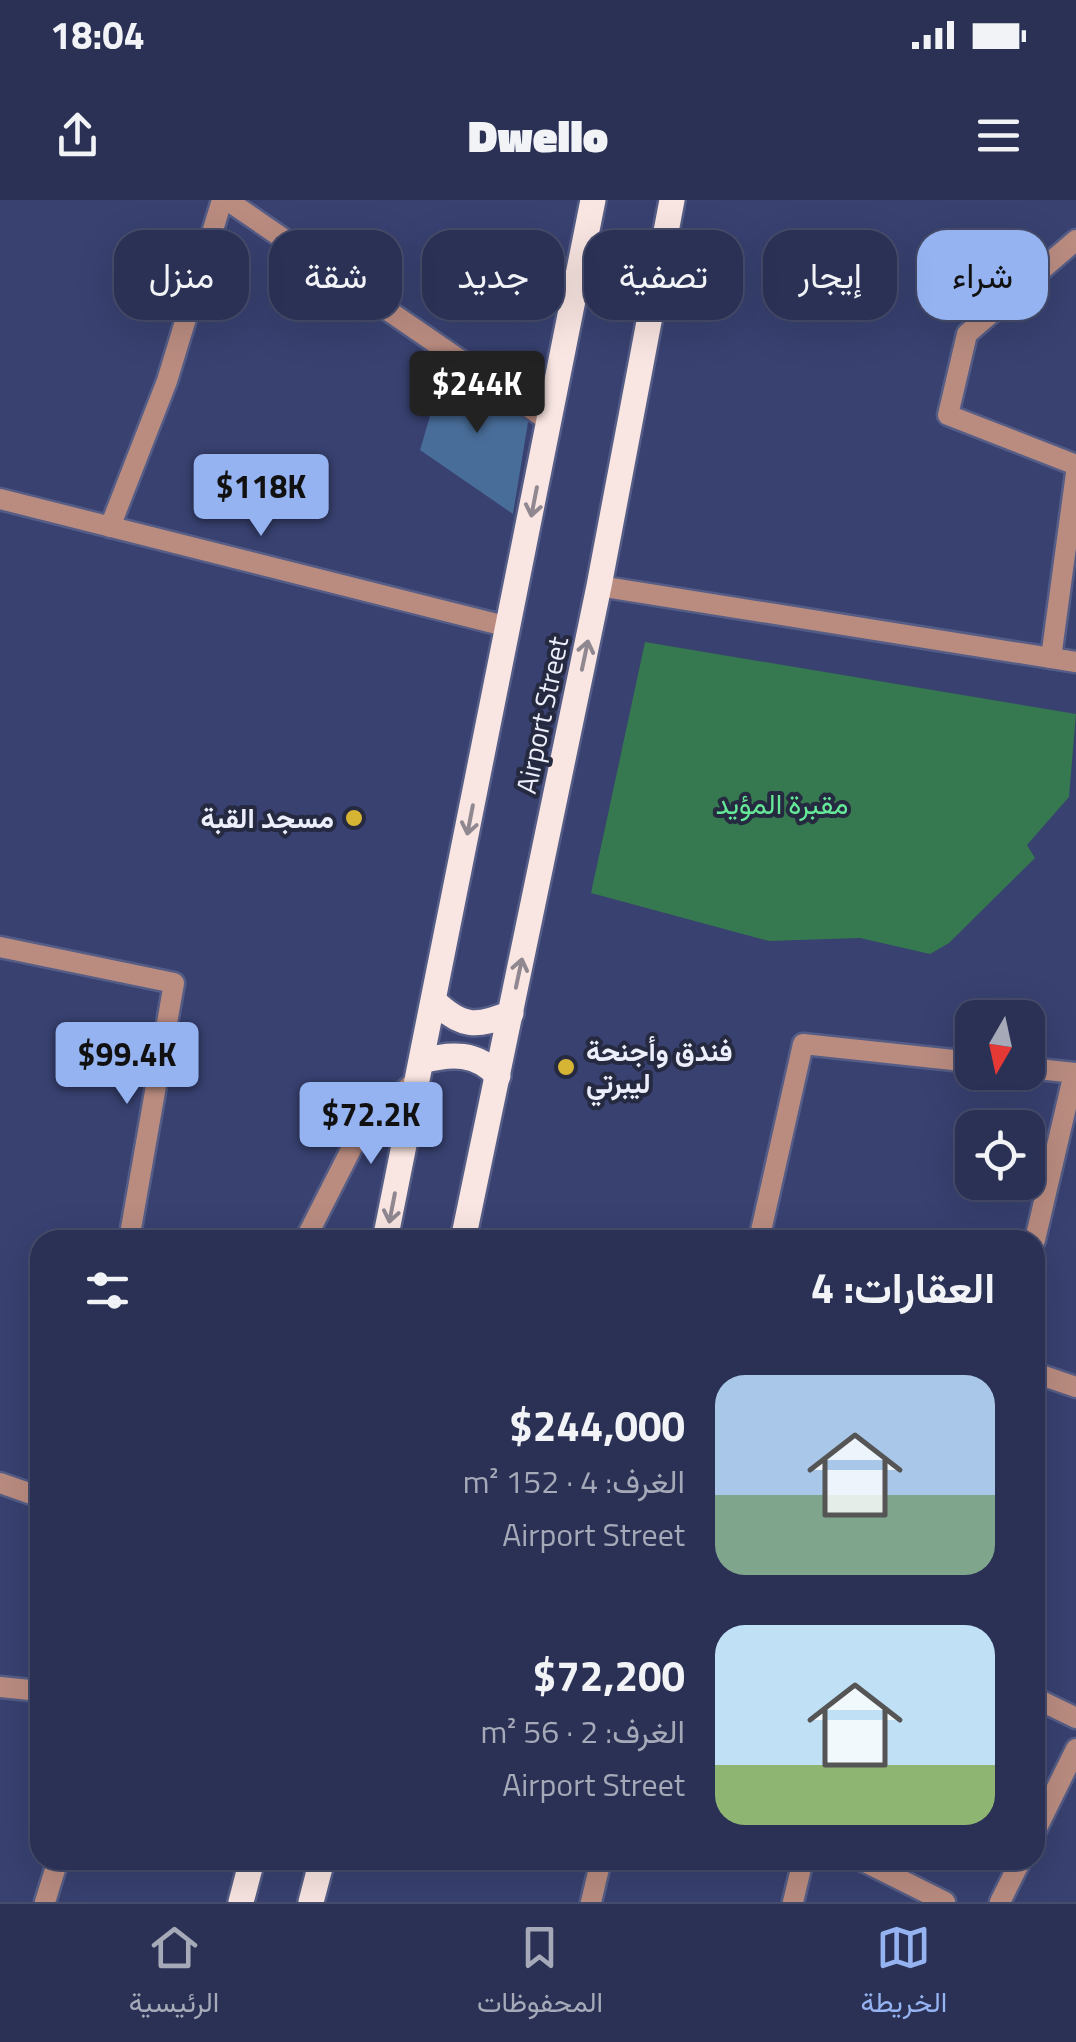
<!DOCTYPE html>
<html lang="ar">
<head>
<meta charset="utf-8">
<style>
	:root { --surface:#2a3154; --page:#363d5e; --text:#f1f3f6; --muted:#a5a9b8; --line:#464c6b; --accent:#95b2f1 }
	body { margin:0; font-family:"Titillium Web",Vazirmatn,sans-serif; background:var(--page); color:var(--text); direction:rtl; height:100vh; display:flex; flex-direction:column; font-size:38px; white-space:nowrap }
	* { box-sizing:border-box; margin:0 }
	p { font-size:32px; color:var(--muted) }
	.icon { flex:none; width:55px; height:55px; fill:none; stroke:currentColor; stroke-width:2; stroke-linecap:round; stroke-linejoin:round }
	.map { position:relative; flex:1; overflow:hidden; direction:ltr }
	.drawer { position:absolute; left:30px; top:1030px; width:1015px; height:640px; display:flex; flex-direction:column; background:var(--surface); border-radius:30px; box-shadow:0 10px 40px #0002,0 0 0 2px var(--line); direction:rtl }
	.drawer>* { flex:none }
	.guide { position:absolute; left:30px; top:30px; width:1018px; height:90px; direction:rtl; display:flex; gap:20px }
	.needle { width:65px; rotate:189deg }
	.tools { position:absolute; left:955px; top:800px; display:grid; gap:20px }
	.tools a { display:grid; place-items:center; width:90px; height:90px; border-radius:20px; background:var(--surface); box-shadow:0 10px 40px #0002,0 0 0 2px var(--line); font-size:50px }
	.price { position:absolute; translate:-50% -85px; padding:0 22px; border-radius:10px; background:var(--accent); color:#111; font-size:32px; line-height:65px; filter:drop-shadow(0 2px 5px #0008) }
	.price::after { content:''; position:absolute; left:50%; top:60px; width:30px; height:22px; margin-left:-15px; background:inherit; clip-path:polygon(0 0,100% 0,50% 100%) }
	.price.active { background:#222; color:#fff }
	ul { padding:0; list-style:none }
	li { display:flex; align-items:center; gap:30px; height:250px; padding:0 50px }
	li span { display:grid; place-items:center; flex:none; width:280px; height:200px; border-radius:30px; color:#555 }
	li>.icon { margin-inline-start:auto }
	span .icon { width:120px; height:120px; fill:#fffc; stroke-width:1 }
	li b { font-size:42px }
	h2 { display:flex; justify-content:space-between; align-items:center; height:120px; padding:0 50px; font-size:42px }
	.tag { padding:0 35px; border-radius:30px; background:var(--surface); box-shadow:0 10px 40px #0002,0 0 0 2px var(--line); font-size:35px; line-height:90px }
	.tag.active { background:var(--accent); color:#111 }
	.status { display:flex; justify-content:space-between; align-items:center; height:70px; padding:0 50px; background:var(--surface); direction:ltr }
	.status svg { height:28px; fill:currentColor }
	header { display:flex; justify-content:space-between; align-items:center; height:130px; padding:0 50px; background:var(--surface); font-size:45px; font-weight:800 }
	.tab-bar { display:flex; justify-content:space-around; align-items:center; height:140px; border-top:2px solid var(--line); background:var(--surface); font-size:28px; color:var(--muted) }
	.tab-bar a { display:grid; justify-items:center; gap:5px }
	.tab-bar .active { color:var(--accent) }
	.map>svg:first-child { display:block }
	.green { fill:#36784f }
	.building { fill:#496d99 }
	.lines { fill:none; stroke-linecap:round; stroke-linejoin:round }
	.street-casing { stroke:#555d86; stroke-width:25 }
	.primary-casing { stroke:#555d86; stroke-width:30 }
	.street { stroke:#ba8c80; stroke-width:20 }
	.primary { stroke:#f9e5e1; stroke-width:25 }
	.oneway { stroke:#8f8890 }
	.poi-dot { fill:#d6b534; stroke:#252a40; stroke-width:4 }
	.labels { text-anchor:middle; stroke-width:8; stroke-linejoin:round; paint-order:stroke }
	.street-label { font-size:28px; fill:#eceffb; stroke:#252a40 }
	.park-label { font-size:28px; fill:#65e898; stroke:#252a40 }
	.poi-label { font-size:28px; font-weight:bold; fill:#eceffb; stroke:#252a40; text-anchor:end }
</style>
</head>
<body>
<div class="status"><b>18:04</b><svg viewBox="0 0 49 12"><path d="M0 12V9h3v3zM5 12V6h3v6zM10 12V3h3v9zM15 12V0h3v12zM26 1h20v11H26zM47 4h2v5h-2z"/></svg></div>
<header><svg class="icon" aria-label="menu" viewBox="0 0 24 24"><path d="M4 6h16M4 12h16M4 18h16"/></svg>Dwello<svg class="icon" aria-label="share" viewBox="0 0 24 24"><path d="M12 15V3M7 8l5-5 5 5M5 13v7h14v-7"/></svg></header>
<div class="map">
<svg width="1076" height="1702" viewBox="0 0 1076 1702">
	<rect width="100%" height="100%" fill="#384170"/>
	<path class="green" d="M645 442 1076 514 1069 597 1027 645 1035 658 949 743 930 754 860 738 769 741 591 693Z"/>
	<path class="building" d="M447 159 529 216 513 314 420 250Z"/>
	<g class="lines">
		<defs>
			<g id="street">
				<path d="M227 0 549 221"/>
				<path d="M1076 40 967 134 948 215 1076 265"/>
				<path d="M0 299 509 427"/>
				<path d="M110 327 167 181 222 0"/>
				<path d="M599 386 1076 462"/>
				<path d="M1051 458 1076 273"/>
				<path d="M0 747 174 783 129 1040"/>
				<path d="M1028 868 1076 873"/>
				<path d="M305 1040 363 926 418 879"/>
				<path d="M759 1040 803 844 972 862"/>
				<path d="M1035 1040 1074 873"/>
				<path d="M1035 1173 1076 1187"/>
				<path d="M0 1283 40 1297"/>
				<path d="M0 1487 40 1491"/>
				<path d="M1035 1498 1076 1518"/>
				<path d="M1035 1632 1076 1549"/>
				<path d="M861 1660 945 1702"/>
				<path d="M45 1702 58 1660"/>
				<path d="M591 1702 601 1660"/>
				<path d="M793 1702 803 1660"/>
				<path d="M1000 1702 1021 1660"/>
			</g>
			<g id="primary">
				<path d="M434 801C461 827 476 828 511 813"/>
				<path d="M422 861C451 853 477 852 498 876"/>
				<path d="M385 1040 593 0"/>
				<path d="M463 1040 599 386 672 0"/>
				<path d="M241 1702 252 1660"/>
				<path d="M311 1702 322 1660"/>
			</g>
		</defs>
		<use href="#street" class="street-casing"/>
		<use href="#primary" class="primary-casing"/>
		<use href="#street" class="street"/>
		<use href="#primary" class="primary"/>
	</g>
	<defs><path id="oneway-shaft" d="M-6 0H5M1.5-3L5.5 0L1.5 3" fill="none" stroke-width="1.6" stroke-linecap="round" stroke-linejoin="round" transform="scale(2.5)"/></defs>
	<g class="oneway">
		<use href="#oneway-shaft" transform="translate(534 302) rotate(101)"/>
		<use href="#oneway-shaft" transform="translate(585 455) rotate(-78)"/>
		<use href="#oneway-shaft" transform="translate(470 620) rotate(101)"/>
		<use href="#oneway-shaft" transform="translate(519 773) rotate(-78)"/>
		<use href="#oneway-shaft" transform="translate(392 1008) rotate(101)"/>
	</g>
	<g class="poi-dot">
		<circle cx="354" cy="618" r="10"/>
		<circle cx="566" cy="867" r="10"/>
	</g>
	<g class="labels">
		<g class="street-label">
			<text transform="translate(542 515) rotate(-78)" y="10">Airport Street</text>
		</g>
		<g class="park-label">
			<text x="782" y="614">مقبرة المؤيد</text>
		</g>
		<g class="poi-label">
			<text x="334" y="628">مسجد القبة</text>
			<text x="586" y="861" text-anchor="start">فندق وأجنحة<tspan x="586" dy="32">ليبرتي</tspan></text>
		</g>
	</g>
</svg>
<div class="tools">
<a><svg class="needle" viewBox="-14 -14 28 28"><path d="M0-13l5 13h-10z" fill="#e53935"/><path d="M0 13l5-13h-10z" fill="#a5a9b8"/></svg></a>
<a><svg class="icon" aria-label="locate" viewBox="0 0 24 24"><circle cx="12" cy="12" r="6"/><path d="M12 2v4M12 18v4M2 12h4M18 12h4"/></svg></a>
</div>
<b class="price active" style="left:477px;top:236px">$244K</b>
<b class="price" style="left:261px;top:339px">$118K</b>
<b class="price" style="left:127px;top:907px">$99.4K</b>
<b class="price" style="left:371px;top:967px">$72.2K</b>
<div class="guide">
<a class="tag active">شراء</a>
<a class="tag">إيجار</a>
<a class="tag">تصفية</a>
<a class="tag">جديد</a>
<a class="tag">شقة</a>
<a class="tag">منزل</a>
</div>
<section class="drawer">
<h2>العقارات: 4<svg class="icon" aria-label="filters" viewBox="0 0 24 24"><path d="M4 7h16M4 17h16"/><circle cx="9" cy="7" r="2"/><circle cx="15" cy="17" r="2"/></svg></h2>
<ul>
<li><span style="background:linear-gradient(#a9c7e8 60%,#7fa58c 0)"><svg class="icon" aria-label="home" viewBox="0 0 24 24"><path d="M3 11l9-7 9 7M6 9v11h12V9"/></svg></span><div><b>$244,000</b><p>الغرف: 4 · 152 m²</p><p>Airport Street</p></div></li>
<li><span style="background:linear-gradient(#bfe0f5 70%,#8fb573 0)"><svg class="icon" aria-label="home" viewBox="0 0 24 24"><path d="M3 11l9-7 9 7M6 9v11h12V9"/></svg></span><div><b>$72,200</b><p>الغرف: 2 · 56 m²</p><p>Airport Street</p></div></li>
</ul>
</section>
</div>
<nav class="tab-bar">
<a class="active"><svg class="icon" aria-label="map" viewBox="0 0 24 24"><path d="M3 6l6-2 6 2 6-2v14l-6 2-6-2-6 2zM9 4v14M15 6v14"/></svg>الخريطة</a>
<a><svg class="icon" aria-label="saved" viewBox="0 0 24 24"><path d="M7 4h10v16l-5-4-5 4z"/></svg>المحفوظات</a>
<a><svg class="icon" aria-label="home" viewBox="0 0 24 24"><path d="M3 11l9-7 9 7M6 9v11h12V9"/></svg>الرئيسية</a>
</nav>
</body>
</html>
